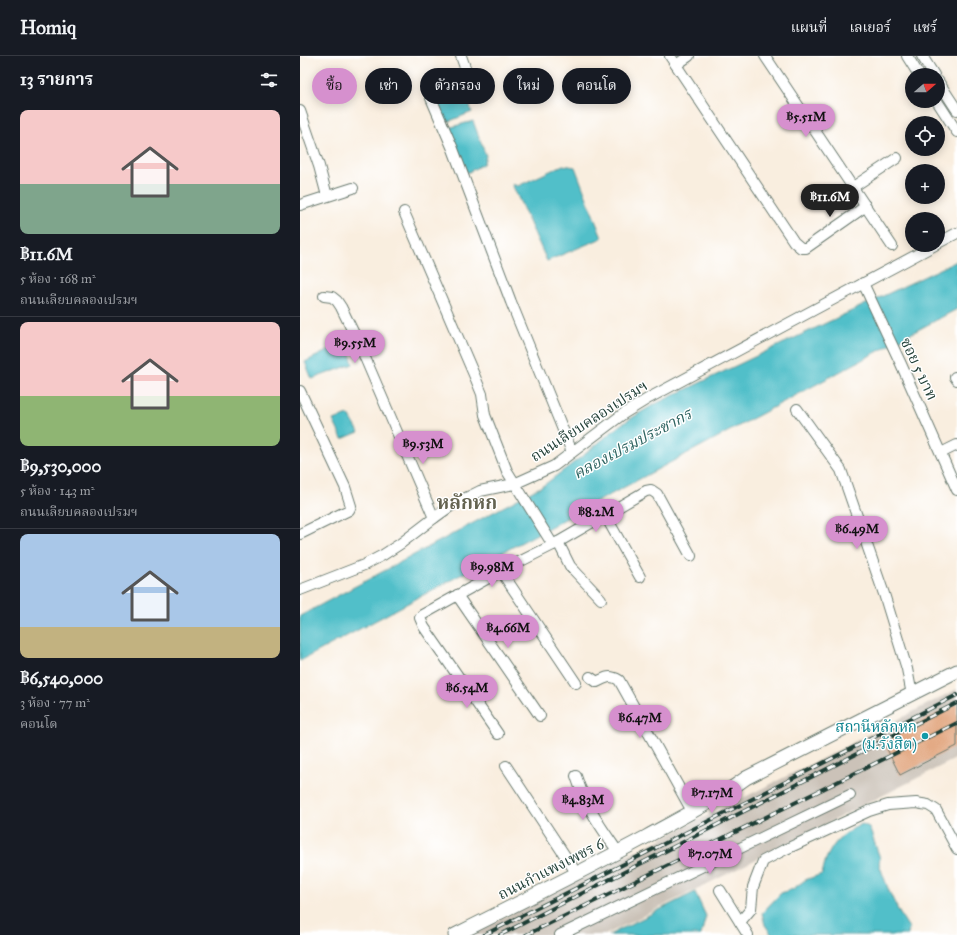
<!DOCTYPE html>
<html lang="th">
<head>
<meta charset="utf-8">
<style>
	:root { --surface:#171b24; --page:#242831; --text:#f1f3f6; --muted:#9ea1a6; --line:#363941; --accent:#d690ce }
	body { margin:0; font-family:"IM FELL Great Primer","Noto Serif Thai",serif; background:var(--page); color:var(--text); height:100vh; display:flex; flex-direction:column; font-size:15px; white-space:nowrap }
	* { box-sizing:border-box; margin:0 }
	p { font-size:13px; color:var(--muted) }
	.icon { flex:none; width:22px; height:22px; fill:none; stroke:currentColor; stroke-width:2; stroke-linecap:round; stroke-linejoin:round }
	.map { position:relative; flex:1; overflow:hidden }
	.details { display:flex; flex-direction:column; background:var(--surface); width:300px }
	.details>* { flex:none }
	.guide { position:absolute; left:12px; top:12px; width:380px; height:36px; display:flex; gap:8px }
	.needle { width:26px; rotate:70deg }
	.fabs { position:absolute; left:605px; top:12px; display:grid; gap:8px }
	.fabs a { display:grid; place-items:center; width:40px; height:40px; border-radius:50%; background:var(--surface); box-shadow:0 2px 10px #0003; font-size:20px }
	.price { position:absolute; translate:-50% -34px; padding:0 9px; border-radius:14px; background:var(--accent); color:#111; font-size:13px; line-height:26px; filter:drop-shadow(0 1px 2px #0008) }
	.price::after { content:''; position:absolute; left:50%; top:24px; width:12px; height:9px; margin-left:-6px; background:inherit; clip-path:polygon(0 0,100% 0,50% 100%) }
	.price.on { background:#222; color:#fff }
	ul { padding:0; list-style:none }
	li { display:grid; align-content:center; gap:8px; height:212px; padding:0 20px }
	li+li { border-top:1px solid var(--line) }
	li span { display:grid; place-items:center; height:124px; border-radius:8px; color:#555 }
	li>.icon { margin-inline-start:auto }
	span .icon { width:72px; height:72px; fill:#fffc; stroke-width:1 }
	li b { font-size:17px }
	h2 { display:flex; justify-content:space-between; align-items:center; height:48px; padding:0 20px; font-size:17px }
	.tag { padding:0 14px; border-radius:18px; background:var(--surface); box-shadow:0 2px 10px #0003; font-size:14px; line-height:36px }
	.tag.on { background:var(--accent); color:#111 }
	header { display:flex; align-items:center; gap:24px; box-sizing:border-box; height:56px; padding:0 20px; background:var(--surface); border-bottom:1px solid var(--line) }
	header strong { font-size:19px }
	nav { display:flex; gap:22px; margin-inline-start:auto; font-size:14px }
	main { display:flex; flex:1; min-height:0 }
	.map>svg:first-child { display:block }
	.industrial { fill:#cbc2b8 }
	.water { fill:#51bfc9; stroke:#387e7e }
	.building { fill:#e3aa85 }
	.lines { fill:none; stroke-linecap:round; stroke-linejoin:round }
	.minor-casing { stroke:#6b7b70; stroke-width:12 }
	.major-casing { stroke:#6b7b70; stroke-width:15 }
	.minor { stroke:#fff; stroke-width:10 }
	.major { stroke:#fff; stroke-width:13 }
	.rail-casing { stroke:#1f3d34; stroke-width:4 }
	.rail { stroke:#fff; stroke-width:2.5; stroke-dasharray:8; stroke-linecap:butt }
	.culture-dot { fill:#0f9aa8; stroke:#fff; stroke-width:1.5 }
	.labels { text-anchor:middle; stroke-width:3; stroke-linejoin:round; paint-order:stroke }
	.street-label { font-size:15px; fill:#1f3d34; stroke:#fff }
	.culture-label { font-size:15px; fill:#0d838f; stroke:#fff; text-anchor:end }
	.water-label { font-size:16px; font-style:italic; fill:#2e6461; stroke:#fff }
	.district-label { font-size:19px; font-weight:bold; fill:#646350; stroke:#fff }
</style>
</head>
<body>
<header>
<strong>Homiq</strong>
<nav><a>แผนที่</a><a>เลเยอร์</a><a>แชร์</a></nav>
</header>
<main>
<section class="details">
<h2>13 รายการ<svg class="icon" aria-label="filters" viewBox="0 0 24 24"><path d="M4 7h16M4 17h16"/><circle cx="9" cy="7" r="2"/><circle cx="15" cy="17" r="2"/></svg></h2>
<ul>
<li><span style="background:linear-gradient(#f6c9c9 60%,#7fa58c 0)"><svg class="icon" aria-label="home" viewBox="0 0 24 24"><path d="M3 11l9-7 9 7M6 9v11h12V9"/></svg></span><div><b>฿11.6M</b><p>5 ห้อง · 168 m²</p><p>ถนนเลียบคลองเปรมฯ</p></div></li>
<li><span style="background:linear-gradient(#f6c9c9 60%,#8fb573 0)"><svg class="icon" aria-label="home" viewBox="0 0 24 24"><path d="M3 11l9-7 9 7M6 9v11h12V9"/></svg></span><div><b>฿9,530,000</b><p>5 ห้อง · 143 m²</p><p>ถนนเลียบคลองเปรมฯ</p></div></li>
<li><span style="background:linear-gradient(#a9c7e8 75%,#c2b280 0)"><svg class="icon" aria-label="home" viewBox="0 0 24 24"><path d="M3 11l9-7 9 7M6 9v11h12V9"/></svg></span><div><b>฿6,540,000</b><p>3 ห้อง · 77 m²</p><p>คอนโด</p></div></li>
</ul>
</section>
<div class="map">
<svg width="657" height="879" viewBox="0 0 657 879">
	<rect width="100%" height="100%" fill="#fff"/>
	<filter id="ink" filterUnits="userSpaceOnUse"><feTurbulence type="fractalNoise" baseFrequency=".025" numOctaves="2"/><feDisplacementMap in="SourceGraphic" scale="8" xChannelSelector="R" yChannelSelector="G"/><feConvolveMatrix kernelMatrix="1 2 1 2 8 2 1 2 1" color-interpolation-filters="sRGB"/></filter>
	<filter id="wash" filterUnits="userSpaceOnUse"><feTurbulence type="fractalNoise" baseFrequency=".012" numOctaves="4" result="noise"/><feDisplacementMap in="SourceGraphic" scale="16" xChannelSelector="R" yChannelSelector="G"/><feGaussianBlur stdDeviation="0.9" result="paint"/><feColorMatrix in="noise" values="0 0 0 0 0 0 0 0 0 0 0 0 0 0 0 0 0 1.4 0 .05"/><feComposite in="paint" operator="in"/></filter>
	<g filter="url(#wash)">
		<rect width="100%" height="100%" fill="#f9eedf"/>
		<path class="industrial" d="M657 633V702L437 813 305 879H168L525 701Z"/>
		<g class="water">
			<path d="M162 26 172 56 145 67 134 42 136 35Z"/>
			<path d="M173 65 186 100 183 108 167 117 148 72Z"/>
			<path d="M263 109 275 111 302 182 247 205 212 128 218 130Z"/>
			<path d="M657 205V253L0 605V560L244 429 285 398 320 369 353 349Z"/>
			<path d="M47 285 53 308 12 323 5 306Z"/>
			<path d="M49 359 59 376 42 383 33 364Z"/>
			<path d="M562 768 569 771 580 802 579 808 589 835 599 856 609 872 608 879H472L465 869 462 857 481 837 493 833 505 824 522 818C524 811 525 803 529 797 535 784 550 773 562 768Z"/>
			<path d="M395 836 406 860 401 879H309Z"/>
		</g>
		<g id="blocks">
			<path class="building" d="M657 648V690L600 719 583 685Z"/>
		</g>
	</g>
	<g filter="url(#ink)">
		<use href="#blocks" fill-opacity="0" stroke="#6b7b70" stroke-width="1"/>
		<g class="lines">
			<defs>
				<g id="minor">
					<path d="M161 0 167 17 165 20 132 33 130 38 131 42 153 93 211 246 272 396"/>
					<path d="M370 0 494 186 501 192H506L566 150"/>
					<path d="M465 0 592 190"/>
					<path d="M607 0 619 19"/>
					<path d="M622 0 634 19"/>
					<path d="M376 9 389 0"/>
					<path d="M638 25 657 54"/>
					<path d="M637 45 657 76"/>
					<path d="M0 55 19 110 27 140"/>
					<path d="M553 131 597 102"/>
					<path d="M0 149 53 132"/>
					<path d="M104 156 175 321 182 338 185 359 207 415 253 489 346 435 351 434 357 438 391 500"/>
					<path d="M638 187 657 177"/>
					<path d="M563 227 601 308 657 434"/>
					<path d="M24 240 32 241 37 245 41 251 60 290 134 462"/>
					<path d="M655 321 657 324"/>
					<path d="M0 335 45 431 51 450 49 454 0 478"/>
					<path d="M497 353 541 414 584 538 607 613 612 639"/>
					<path d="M641 397 657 389"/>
					<path d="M305 459 340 521"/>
					<path d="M258 486 270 510 301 543"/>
					<path d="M201 515 276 627"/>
					<path d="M0 534 64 509 83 499 100 488 134 462 155 447 170 440 180 435 214 428 254 410 323 358 349 342 635 189"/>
					<path d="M157 539 240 660"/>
					<path d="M290 621 297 626C306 621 310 619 319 624L392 755"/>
					<path d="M198 678 124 571 120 562 122 559 201 515 253 489"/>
					<path d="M206 710 277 818"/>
					<path d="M276 720C286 751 300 770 318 796"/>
					<path d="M420 834 448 879"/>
					<path d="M440 866 451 853 453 831 463 805 484 794 569 755 588 749 616 747 628 749 636 754 657 793"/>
					<path d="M260 879 550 739"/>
				</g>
				<path id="major" d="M155 879C219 847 283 815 346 781 380 762 415 745 446 722L657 615"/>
			</defs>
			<use href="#minor" class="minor-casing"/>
			<use href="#major" class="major-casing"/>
			<use href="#minor" class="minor"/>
			<use href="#major" class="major"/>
			<defs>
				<g id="rail">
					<path d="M184 879 657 639"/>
					<path d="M200 879 657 647"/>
					<path d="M226 879 657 667"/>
				</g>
			</defs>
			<use href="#rail" class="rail-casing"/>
			<use href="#rail" class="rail"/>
		</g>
	</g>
	<circle class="culture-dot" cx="625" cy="680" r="4"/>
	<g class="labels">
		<g class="street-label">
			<text transform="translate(619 313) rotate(65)" y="5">ซอย 5 บาท</text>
			<text transform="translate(289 365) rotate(-33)" y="5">ถนนเลียบคลองเปรมฯ</text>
			<text transform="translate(251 813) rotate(-27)" y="5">ถนนกำแพงเพชร 6</text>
		</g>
		<g class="culture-label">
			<text x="617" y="676">สถานีหลักหก<tspan x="617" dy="17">(ม.รังสิต)</tspan></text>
		</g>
		<g class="water-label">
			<text transform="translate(332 387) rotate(-28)" y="6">คลองเปรมประชากร</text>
		</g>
		<g class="district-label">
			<text x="167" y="453">หลักหก</text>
		</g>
	</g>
</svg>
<div class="fabs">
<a><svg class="needle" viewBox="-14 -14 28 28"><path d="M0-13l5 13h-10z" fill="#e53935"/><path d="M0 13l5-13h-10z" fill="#9ea1a6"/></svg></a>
<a><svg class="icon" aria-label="locate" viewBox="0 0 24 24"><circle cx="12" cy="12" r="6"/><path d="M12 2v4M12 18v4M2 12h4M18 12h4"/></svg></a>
<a>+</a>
<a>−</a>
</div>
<b class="price" style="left:506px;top:82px">฿5.51M</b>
<b class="price on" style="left:530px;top:162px">฿11.6M</b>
<b class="price" style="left:55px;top:308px">฿9.55M</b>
<b class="price" style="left:123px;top:409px">฿9.53M</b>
<b class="price" style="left:296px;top:477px">฿8.2M</b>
<b class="price" style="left:557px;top:494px">฿6.49M</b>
<b class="price" style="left:192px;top:532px">฿9.98M</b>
<b class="price" style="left:208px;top:593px">฿4.66M</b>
<b class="price" style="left:167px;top:653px">฿6.54M</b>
<b class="price" style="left:340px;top:683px">฿6.47M</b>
<b class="price" style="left:412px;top:758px">฿7.17M</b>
<b class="price" style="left:283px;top:765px">฿4.83M</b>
<b class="price" style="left:410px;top:819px">฿7.07M</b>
<div class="guide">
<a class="tag on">ซื้อ</a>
<a class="tag">เช่า</a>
<a class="tag">ตัวกรอง</a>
<a class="tag">ใหม่</a>
<a class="tag">คอนโด</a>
</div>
</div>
</main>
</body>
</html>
